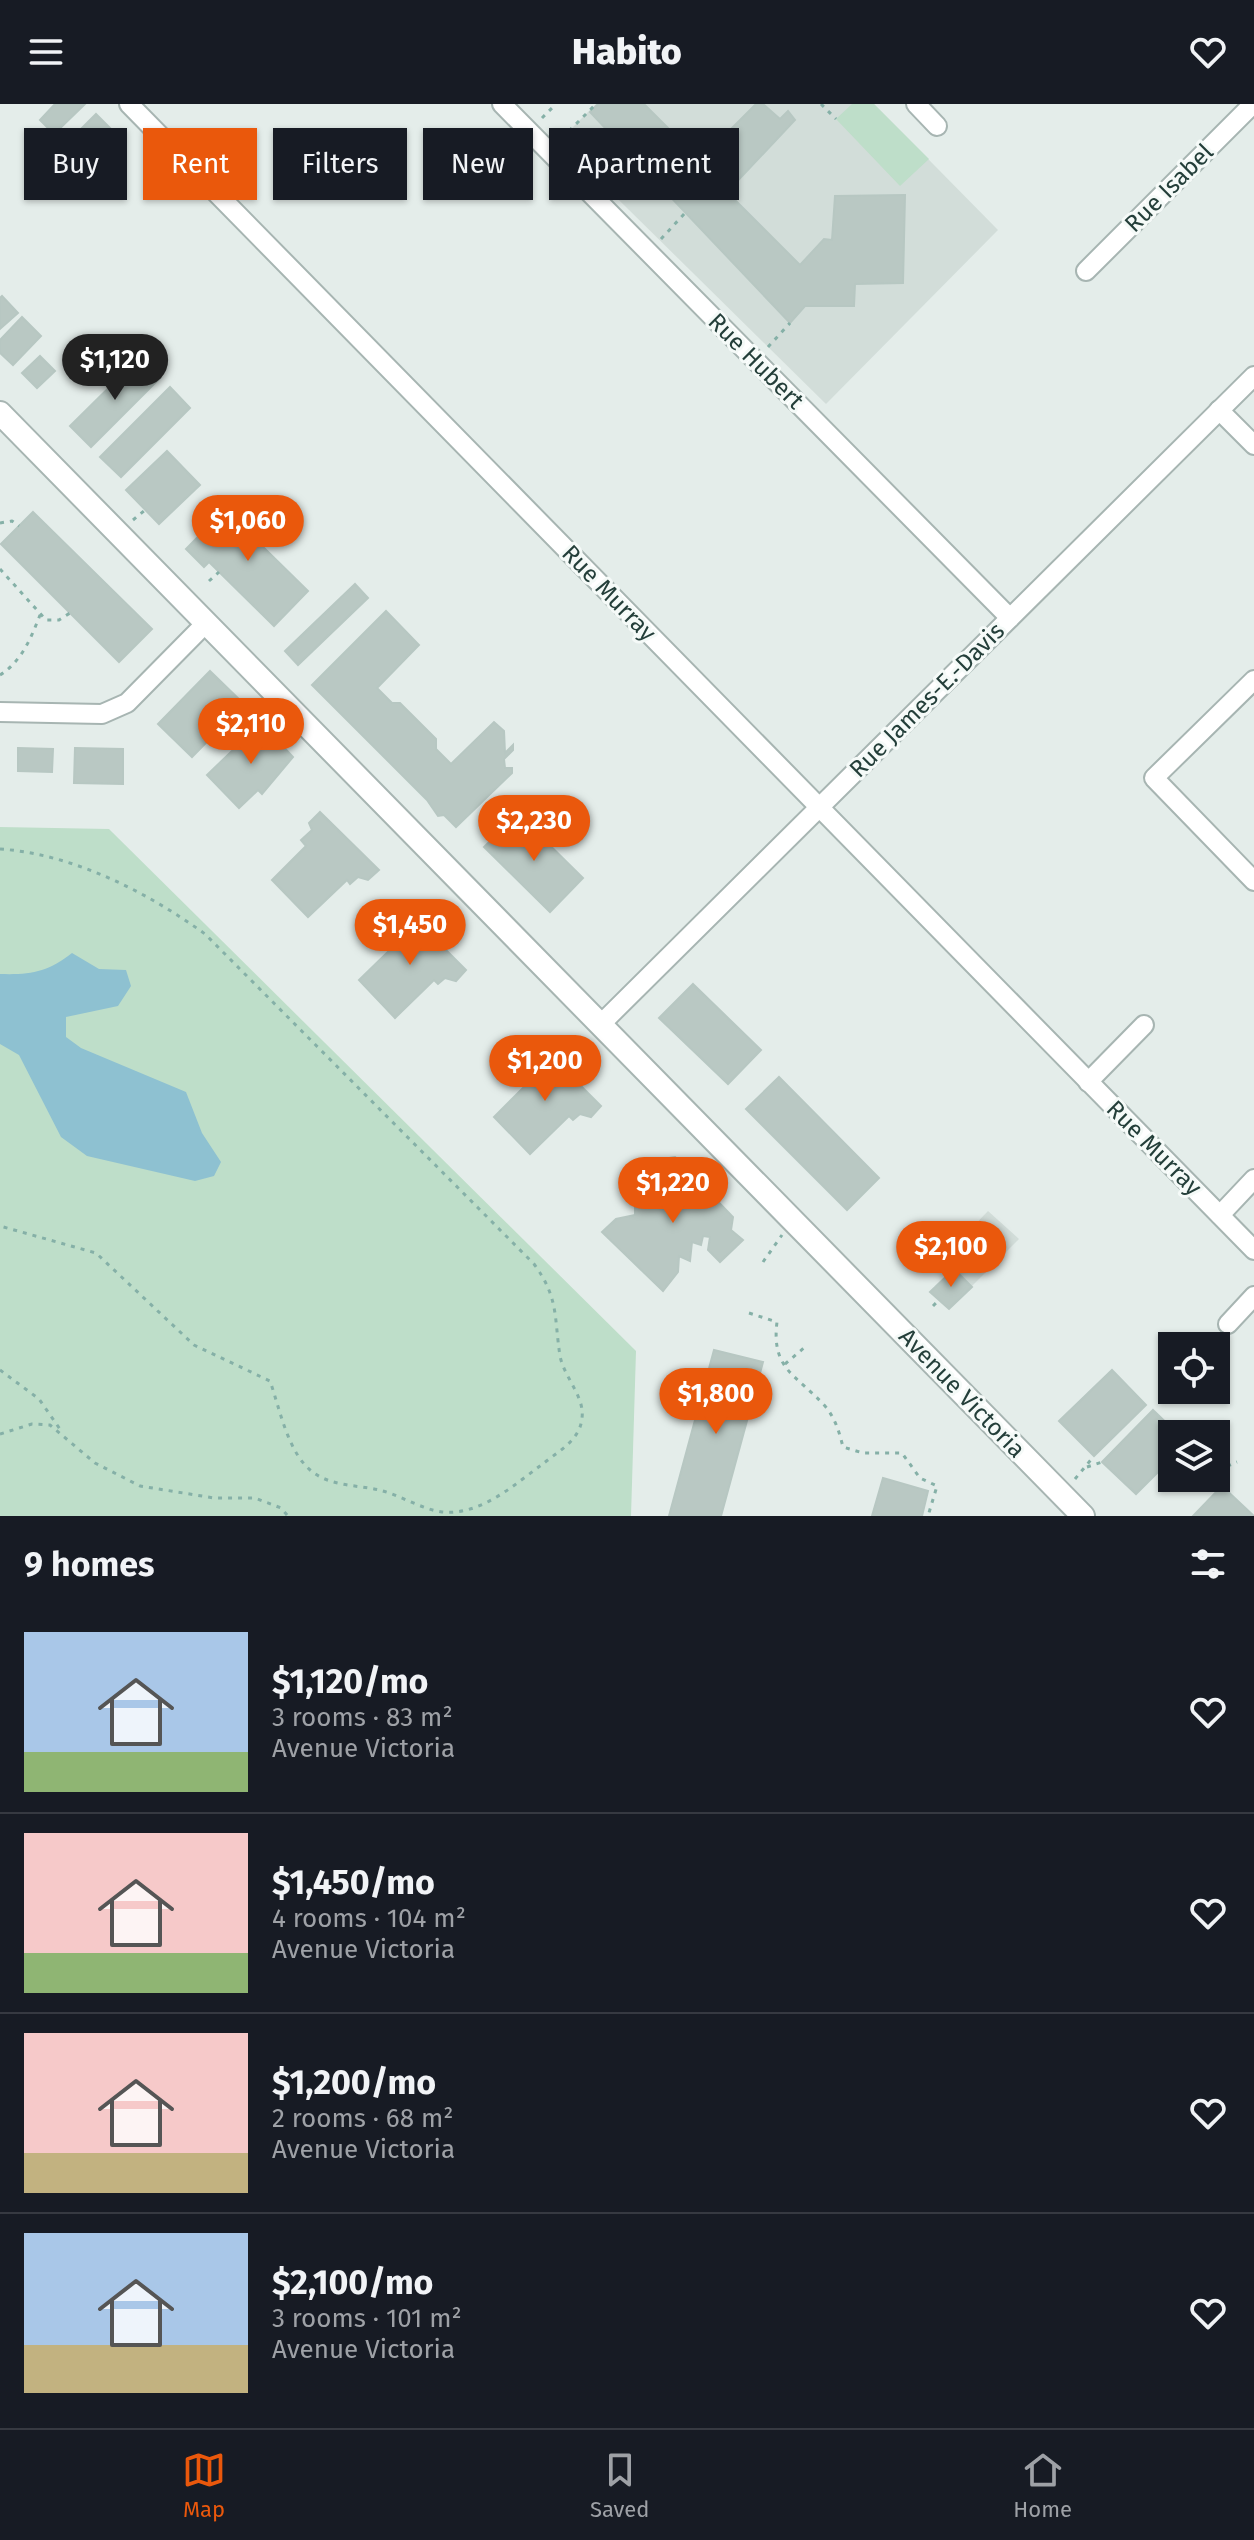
<!DOCTYPE html>
<html lang="en">
<head>
<meta charset="utf-8">
<style>
	:root { --surface:#171b24; --page:#20242c; --text:#f1f3f6; --muted:#9ea1a6; --line:#363941; --accent:#ea580c }
	body { margin:0; font-family:"Fira Sans",sans-serif; background:var(--page); color:var(--text); height:100vh; display:flex; flex-direction:column; font-size:30px; white-space:nowrap }
	* { box-sizing:border-box; margin:0 }
	p { font-size:26px; color:var(--muted) }
	.icon { flex:none; width:44px; height:44px; fill:none; stroke:currentColor; stroke-width:2; stroke-linecap:round; stroke-linejoin:round }
	.map { position:relative; height:1412px; overflow:hidden }
	.side { display:flex; flex-direction:column; background:var(--surface); flex:1 }
	.side>* { flex:none }
	.top-card { position:absolute; left:24px; top:24px; width:800px; height:72px; display:flex; gap:16px }
	.buttons { position:absolute; left:1158px; top:1228px; display:grid; gap:16px }
	.buttons a { display:grid; place-items:center; width:72px; height:72px; border-radius:0px; background:var(--surface); box-shadow:0 2px 6px #0004; font-size:40px }
	.price { position:absolute; translate:-50% -68px; padding:0 18px; border-radius:28px; background:var(--accent); color:#fff; font-size:26px; line-height:52px; filter:drop-shadow(0 2px 4px #0008) }
	.price::after { content:''; position:absolute; left:50%; top:48px; width:24px; height:18px; margin-left:-12px; background:inherit; clip-path:polygon(0 0,100% 0,50% 100%) }
	.price.selected { background:#222; color:#fff }
	ul { padding:0; list-style:none }
	li { display:flex; align-items:center; gap:24px; height:200px; padding:0 24px }
	li+li { border-top:2px solid var(--line) }
	li span { display:grid; place-items:center; flex:none; width:224px; height:160px; border-radius:0px; color:#555 }
	li>.icon { margin-inline-start:auto }
	span .icon { width:96px; height:96px; fill:#fffc; stroke-width:1 }
	li b { font-size:34px }
	h2 { display:flex; justify-content:space-between; align-items:center; height:96px; padding:0 24px; font-size:34px }
	.tag { padding:0 28px; border-radius:0px; background:var(--surface); box-shadow:0 2px 6px #0004; font-size:28px; line-height:72px }
	.tag.selected { background:var(--accent); color:#fff }
	header { display:flex; justify-content:space-between; align-items:center; height:104px; padding:0 24px; background:var(--surface); font-size:36px; font-weight:800 }
	.dock { display:flex; justify-content:space-around; align-items:center; height:112px; border-top:2px solid var(--line); background:var(--surface); font-size:22px; color:var(--muted) }
	.dock a { display:grid; justify-items:center; gap:4px }
	.dock .selected { color:var(--accent) }
	.map>svg:first-child { display:block }
	.built { fill:#d2ddd9 }
	.green { fill:#bedec9 }
	.water { fill:#8ec1d1 }
	.building { fill:#b9c8c3; stroke:#b7c7c2; stroke-width:2 }
	.lines { fill:none; stroke-linecap:round; stroke-linejoin:round }
	.minor-casing { stroke:#a7b5b2; stroke-width:22 }
	.tertiary-casing { stroke:#a7b5b2; stroke-width:26 }
	.path { stroke:#85b0a7; stroke-width:3; stroke-dasharray:4 6; stroke-linecap:butt }
	.minor { stroke:#fff; stroke-width:18 }
	.tertiary { stroke:#fff; stroke-width:22 }
	.labels { text-anchor:middle; stroke-width:6; stroke-linejoin:round; paint-order:stroke }
	.street-label { font-size:24px; fill:#243f3a; stroke:#f5faf8 }
</style>
</head>
<body>
<header><svg class="icon" aria-label="menu" viewBox="0 0 24 24"><path d="M4 6h16M4 12h16M4 18h16"/></svg>Habito<svg class="icon" aria-label="heart" viewBox="0 0 24 24"><path d="M12 20l-8-8c-3-5 5-10 8-4 3-6 11-1 8 4z"/></svg></header>
<div class="map">
<svg width="1254" height="1412" viewBox="0 0 1254 1412">
	<rect width="100%" height="100%" fill="#e4edea"/>
	<g class="built">
		<path d="M596 0H874L998 126 826 300 559 37Z"/>
		<path d="M988 1107 1019 1135 949 1205 930 1188 953 1165 942 1155Z"/>
	</g>
	<g class="green">
		<path d="M852 0H874L929 55 900 82 836 15Z"/>
		<path d="M0 723 109 725 636 1247 631 1412H0Z"/>
	</g>
	<path class="water" d="M72 849 99 865 126 866 131 882 118 902 66 913V933L81 944 186 988 202 1029 221 1058 214 1072 195 1077 87 1052 61 1033 19 951 0 940V870C30 871 48 868 72 849Z"/>
	<g class="building">
		<path d="M55 0H85L54 30 40 16Z"/>
		<path d="M598 0H644L700 56 756 0H763L780 15 788 7 795 16 727 88 800 161 824 135 832 136 835 92 905 91 903 179 855 180 854 202H805L790 219 590 8Z"/>
		<path d="M96 10 113 27 93 47 76 30Z"/>
		<path d="M2 192 18 209 0 225V194Z"/>
		<path d="M22 213 41 232 13 261 0 249V236Z"/>
		<path d="M40 252 55 267 37 284 22 269Z"/>
		<path d="M140 253 161 273 91 343 70 322Z"/>
		<path d="M170 283 190 304 121 373 100 353Z"/>
		<path d="M167 347 200 381 159 420 126 386Z"/>
		<path d="M235 395 268 428 258 438 308 487 274 522 209 458 204 463 186 445Z"/>
		<path d="M33 408 152 525 119 558 1 440Z"/>
		<path d="M355 480 368 494 298 561 285 547Z"/>
		<path d="M386 507 419 541 377 584 392 599H400L436 635V645L451 660 494 618 504 627 505 649 513 641V646L504 655 505 664H512V669L456 723 444 711 438 712 427 696 312 581Z"/>
		<path d="M210 567 244 600 192 653 158 620Z"/>
		<path d="M261 619 293 653 262 690 258 686 239 704 207 671Z"/>
		<path d="M18 644 53 645 52 668 18 667Z"/>
		<path d="M75 644 123 645V680L74 679Z"/>
		<path d="M320 708 379 766 368 776 358 773 350 780 347 776 308 813 272 776 306 742 301 736 312 726 309 719Z"/>
		<path d="M518 710 583 774 550 808 484 743Z"/>
		<path d="M408 808 466 866 456 877 445 874 438 880 434 876 395 914 359 876 394 842 388 837 399 826 397 819Z"/>
		<path d="M693 880 761 946 728 980 659 914Z"/>
		<path d="M543 944 601 1002 591 1013 580 1010 573 1016 569 1012 530 1050 494 1013 529 978 523 973 534 962 532 955Z"/>
		<path d="M779 973 879 1074 847 1106 746 1005Z"/>
		<path d="M675 1053 733 1113 731 1126 743 1136 720 1158 708 1146 710 1133 703 1132 701 1141 692 1138 690 1157 679 1152 678 1168 663 1187 602 1128 616 1115 635 1111V1101L650 1097V1090L658 1086 656 1077H662L656 1056Z"/>
		<path d="M954 1165 972 1183 949 1205 930 1188Z"/>
		<path d="M714 1246 763 1258 721 1412H669Z"/>
		<path d="M1112 1266 1146 1301 1094 1352 1059 1317Z"/>
		<path d="M1153 1306 1178 1330H1172V1354L1136 1390 1102 1358Z"/>
		<path d="M883 1374 928 1387 922 1412H872Z"/>
		<path d="M1222 1382 1254 1412H1193Z"/>
	</g>
	<g class="lines">
		<defs>
			<g id="minor">
				<path d="M129 0 1254 1146"/>
				<path d="M502 0 1010 514"/>
				<path d="M916 0 937 22"/>
				<path d="M1086 167 1253 0"/>
				<path d="M1219 306 1254 341"/>
				<path d="M1254 576 1154 674 1254 777"/>
				<path d="M0 608 102 610 127 599 206 519"/>
				<path d="M601 920 1254 272"/>
				<path d="M1088 978 1144 921"/>
				<path d="M1220 1111 1254 1075"/>
				<path d="M1228 1220 1254 1192"/>
			</g>
			<path id="tertiary" d="M0 309 1083 1412"/>
		</defs>
		<use href="#minor" class="minor-casing"/>
		<use href="#tertiary" class="tertiary-casing"/>
		<g class="path">
			<path d="M821 0 836 15"/>
			<path d="M542 14 556 0"/>
			<path d="M562 34 596 0"/>
			<path d="M661 135 685 109"/>
			<path d="M768 243 790 219"/>
			<path d="M133 416 145 406"/>
			<path d="M0 419 12 417 19 422"/>
			<path d="M0 465 46 516H59L70 509"/>
			<path d="M209 477 219 468"/>
			<path d="M0 571C22 557 31 534 40 511"/>
			<path d="M0 745C73 750 147 788 205 830L534 1160C559 1194 554 1213 560 1252 564 1273 585 1293 582 1314 580 1336 560 1346 544 1359 515 1380 481 1412 442 1408 421 1405 400 1391 379 1386 357 1381 332 1382 314 1369 288 1351 280 1305 270 1277L194 1241 96 1149 0 1122"/>
			<path d="M763 1158 782 1131"/>
			<path d="M933 1202 939 1196"/>
			<path d="M749 1209 777 1218C771 1266 797 1271 825 1302 835 1314 839 1327 843 1343L863 1349H902L920 1374 937 1382 928 1412"/>
			<path d="M785 1260 805 1243"/>
			<path d="M0 1266 39 1295 62 1328"/>
			<path d="M0 1330 32 1320 50 1321 95 1359 140 1382 214 1394H255L281 1404 288 1412"/>
			<path d="M1087 1363 1102 1358"/>
			<path d="M1218 1366 1237 1358"/>
			<path d="M1075 1375 1094 1352"/>
		</g>
		<use href="#minor" class="minor"/>
		<use href="#tertiary" class="tertiary"/>
	</g>
	<g class="labels">
		<g class="street-label">
			<text transform="translate(1169 84) rotate(-45)" y="8">Rue Isabel</text>
			<text transform="translate(756 257) rotate(45)" y="8">Rue Hubert</text>
			<text transform="translate(609 489) rotate(46)" y="8">Rue Murray</text>
			<text transform="translate(927 596) rotate(-45)" y="8">Rue James-E.-Davis</text>
			<text transform="translate(1154 1044) rotate(45)" y="8">Rue Murray</text>
			<text transform="translate(962 1289) rotate(46)" y="8">Avenue Victoria</text>
		</g>
	</g>
</svg>
<div class="buttons">
<a><svg class="icon" aria-label="locate" viewBox="0 0 24 24"><circle cx="12" cy="12" r="6"/><path d="M12 2v4M12 18v4M2 12h4M18 12h4"/></svg></a>
<a><svg class="icon" aria-label="layers" viewBox="0 0 24 24"><path d="M12 4l9 5-9 5-9-5zM3 14l9 5 9-5"/></svg></a>
</div>
<b class="price selected" style="left:115px;top:298px">$1,120</b>
<b class="price" style="left:248px;top:459px">$1,060</b>
<b class="price" style="left:251px;top:662px">$2,110</b>
<b class="price" style="left:534px;top:759px">$2,230</b>
<b class="price" style="left:410px;top:863px">$1,450</b>
<b class="price" style="left:545px;top:999px">$1,200</b>
<b class="price" style="left:673px;top:1121px">$1,220</b>
<b class="price" style="left:951px;top:1185px">$2,100</b>
<b class="price" style="left:716px;top:1332px">$1,800</b>
<div class="top-card">
<a class="tag">Buy</a>
<a class="tag selected">Rent</a>
<a class="tag">Filters</a>
<a class="tag">New</a>
<a class="tag">Apartment</a>
</div>
</div>
<section class="side">
<h2>9 homes<svg class="icon" aria-label="filters" viewBox="0 0 24 24"><path d="M4 7h16M4 17h16"/><circle cx="9" cy="7" r="2"/><circle cx="15" cy="17" r="2"/></svg></h2>
<ul>
<li><span style="background:linear-gradient(#a9c7e8 75%,#8fb573 0)"><svg class="icon" aria-label="home" viewBox="0 0 24 24"><path d="M3 11l9-7 9 7M6 9v11h12V9"/></svg></span><div><b>$1,120/mo</b><p>3 rooms · 83 m²</p><p>Avenue Victoria</p></div><svg class="icon" aria-label="heart" viewBox="0 0 24 24"><path d="M12 20l-8-8c-3-5 5-10 8-4 3-6 11-1 8 4z"/></svg></li>
<li><span style="background:linear-gradient(#f6c9c9 75%,#8fb573 0)"><svg class="icon" aria-label="home" viewBox="0 0 24 24"><path d="M3 11l9-7 9 7M6 9v11h12V9"/></svg></span><div><b>$1,450/mo</b><p>4 rooms · 104 m²</p><p>Avenue Victoria</p></div><svg class="icon" aria-label="heart" viewBox="0 0 24 24"><path d="M12 20l-8-8c-3-5 5-10 8-4 3-6 11-1 8 4z"/></svg></li>
<li><span style="background:linear-gradient(#f6c9c9 75%,#c2b280 0)"><svg class="icon" aria-label="home" viewBox="0 0 24 24"><path d="M3 11l9-7 9 7M6 9v11h12V9"/></svg></span><div><b>$1,200/mo</b><p>2 rooms · 68 m²</p><p>Avenue Victoria</p></div><svg class="icon" aria-label="heart" viewBox="0 0 24 24"><path d="M12 20l-8-8c-3-5 5-10 8-4 3-6 11-1 8 4z"/></svg></li>
<li><span style="background:linear-gradient(#a9c7e8 70%,#c2b280 0)"><svg class="icon" aria-label="home" viewBox="0 0 24 24"><path d="M3 11l9-7 9 7M6 9v11h12V9"/></svg></span><div><b>$2,100/mo</b><p>3 rooms · 101 m²</p><p>Avenue Victoria</p></div><svg class="icon" aria-label="heart" viewBox="0 0 24 24"><path d="M12 20l-8-8c-3-5 5-10 8-4 3-6 11-1 8 4z"/></svg></li>
</ul>
</section>
<nav class="dock">
<a class="selected"><svg class="icon" aria-label="map" viewBox="0 0 24 24"><path d="M3 6l6-2 6 2 6-2v14l-6 2-6-2-6 2zM9 4v14M15 6v14"/></svg>Map</a>
<a><svg class="icon" aria-label="saved" viewBox="0 0 24 24"><path d="M7 4h10v16l-5-4-5 4z"/></svg>Saved</a>
<a><svg class="icon" aria-label="home" viewBox="0 0 24 24"><path d="M3 11l9-7 9 7M6 9v11h12V9"/></svg>Home</a>
</nav>
</body>
</html>
